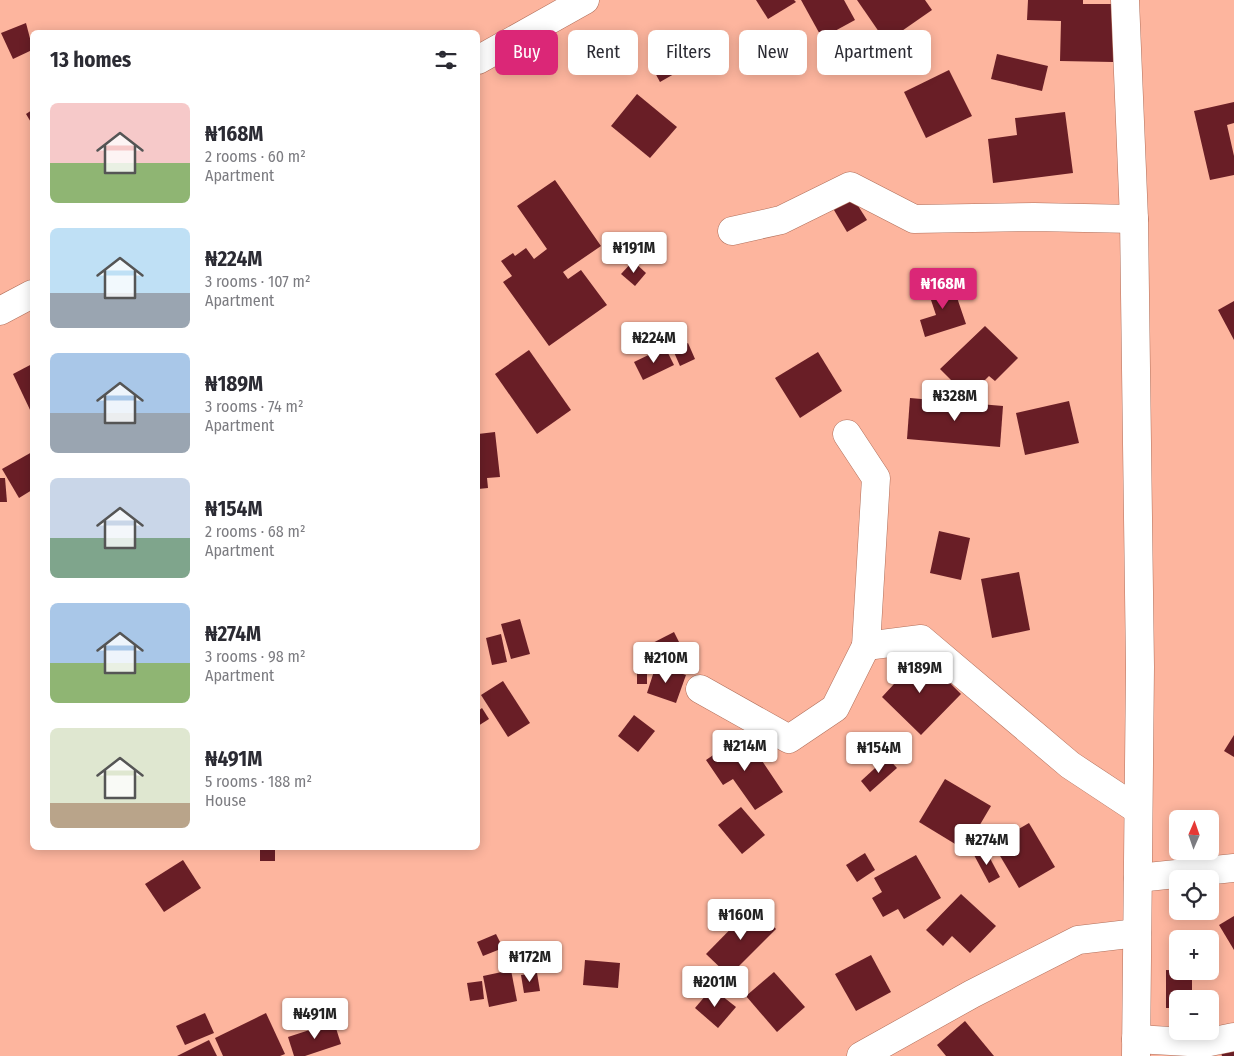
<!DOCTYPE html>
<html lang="en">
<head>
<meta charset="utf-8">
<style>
	:root { --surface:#fff; --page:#f7f7f7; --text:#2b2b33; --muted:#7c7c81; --accent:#db2777 }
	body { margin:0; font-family:"Fira Sans Condensed",sans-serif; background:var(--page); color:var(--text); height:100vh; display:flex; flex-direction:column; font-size:19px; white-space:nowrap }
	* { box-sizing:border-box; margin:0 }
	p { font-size:16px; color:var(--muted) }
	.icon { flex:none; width:28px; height:28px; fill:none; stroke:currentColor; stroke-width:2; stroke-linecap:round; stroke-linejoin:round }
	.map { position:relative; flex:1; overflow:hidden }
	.panel { position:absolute; left:30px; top:30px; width:450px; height:820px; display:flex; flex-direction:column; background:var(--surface); border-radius:8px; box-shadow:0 2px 12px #0003 }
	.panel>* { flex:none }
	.banner { position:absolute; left:495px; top:30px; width:475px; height:45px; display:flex; gap:10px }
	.needle { width:32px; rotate:2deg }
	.buttons { position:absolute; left:1169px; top:810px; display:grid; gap:10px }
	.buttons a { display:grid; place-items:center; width:50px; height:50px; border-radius:8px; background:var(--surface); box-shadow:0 2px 12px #0003; font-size:25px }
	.price { position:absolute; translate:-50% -42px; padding:0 11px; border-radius:5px; background:#fff; color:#222; font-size:16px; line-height:32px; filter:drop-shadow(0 1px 2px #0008) }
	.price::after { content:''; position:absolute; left:50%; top:30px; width:15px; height:11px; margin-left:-8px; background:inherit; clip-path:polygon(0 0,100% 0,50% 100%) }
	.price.selected { background:var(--accent); color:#fff }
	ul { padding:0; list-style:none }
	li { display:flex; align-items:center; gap:15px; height:125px; padding:0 20px }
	li span { display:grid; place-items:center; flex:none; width:140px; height:100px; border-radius:8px; color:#555 }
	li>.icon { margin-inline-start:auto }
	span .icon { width:60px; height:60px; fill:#fffc; stroke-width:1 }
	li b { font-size:21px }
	h2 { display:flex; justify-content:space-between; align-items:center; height:60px; padding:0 20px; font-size:21px }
	.chip { padding:0 18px; border-radius:8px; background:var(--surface); box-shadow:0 2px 12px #0003; font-size:18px; line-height:45px }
	.chip.selected { background:var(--accent); color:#fff }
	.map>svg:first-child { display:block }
	.building { fill:#691e26 }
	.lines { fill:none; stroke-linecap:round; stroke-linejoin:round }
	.minor-casing { stroke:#b16f5a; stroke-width:29 }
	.minor { stroke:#fff; stroke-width:28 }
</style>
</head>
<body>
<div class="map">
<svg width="1234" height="1056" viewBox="0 0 1234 1056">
	<rect width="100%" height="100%" fill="#fdb59e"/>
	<g class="building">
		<path d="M756 0H794L796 2 768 19Z"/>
		<path d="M801 0H844L855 20 822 38Z"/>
		<path d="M857 0H925L932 10 886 42Z"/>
		<path d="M1028 0H1083V4H1115L1113 62 1060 61 1061 21 1027 20Z"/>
		<path d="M26 23 32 46V50L13 59 1 33Z"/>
		<path d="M683 41 695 62 660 82 648 60Z"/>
		<path d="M997 54 1048 66 1042 91 991 79Z"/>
		<path d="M949 70 972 116 926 138 904 92Z"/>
		<path d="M637 94 677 127 650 158 611 126Z"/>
		<path d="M1234 102V123L1227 125 1234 156V175L1210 180 1194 111Z"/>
		<path d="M32 110V124L26 114Z"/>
		<path d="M1065 112 1073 173 993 183 988 139 1017 135 1015 118Z"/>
		<path d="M555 180 601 246 563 272 568 279 581 270 607 305 549 346 503 282 512 276 501 261 513 253 515 256 526 248 534 259 547 249 517 206Z"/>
		<path d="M850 193 867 220 847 232 831 205Z"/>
		<path d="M633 261 646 273 635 286 621 274Z"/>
		<path d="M951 280 966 324 925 337 920 320 936 315 927 288Z"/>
		<path d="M1234 301V340L1218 310Z"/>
		<path d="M985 326 1018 358 995 381 989 376 972 393 962 383 958 387 940 369Z"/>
		<path d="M688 343 695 359 680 366 673 350Z"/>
		<path d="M665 347 674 365 643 380 634 362Z"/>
		<path d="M529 350 571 410 537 434 495 374Z"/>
		<path d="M818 352 842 391 800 418 775 378Z"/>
		<path d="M32 364V414L13 374Z"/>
		<path d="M910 398 1003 406 1000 447 907 439Z"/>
		<path d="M1069 401 1079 443 1025 455 1016 413Z"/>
		<path d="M495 432 500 477 487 478 488 488 478 489V434Z"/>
		<path d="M32 452V490L19 498 2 469Z"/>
		<path d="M0 478H5L7 502H0Z"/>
		<path d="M939 531 970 538 961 580 930 573Z"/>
		<path d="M1019 572 1030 630 992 638 981 579Z"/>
		<path d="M520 619 530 654 511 659 501 624Z"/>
		<path d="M674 632 682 648 646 666 637 651Z"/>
		<path d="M501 634 507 662 492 665 486 638Z"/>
		<path d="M923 656 961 694 921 735 882 697 894 684 887 676 898 665 906 673Z"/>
		<path d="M656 665 686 675 676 703 647 693Z"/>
		<path d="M647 670V684H637V671Z"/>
		<path d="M503 681 530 723 508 737 481 695Z"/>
		<path d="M482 708 489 719 478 726V711Z"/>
		<path d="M634 715 655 731 638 752 618 736Z"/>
		<path d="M744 734 783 792 755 810 733 779 723 785 706 760Z"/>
		<path d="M1234 735V757L1224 751Z"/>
		<path d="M887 757 897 768 870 792 861 781Z"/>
		<path d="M945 779 991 806 965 850 919 822Z"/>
		<path d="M741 807 765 835 742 854 718 825Z"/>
		<path d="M1029 823 1055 867 1019 888 993 844Z"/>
		<rect x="260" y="848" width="15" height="13"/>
		<path d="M985 849 1000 877 989 883 974 855Z"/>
		<path d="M865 853 875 870 857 882 846 865Z"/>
		<path d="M916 855 941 898 904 919 898 909 883 917 872 898 882 892 874 878Z"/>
		<path d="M183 860 201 888 164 912 145 884Z"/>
		<path d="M961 894 996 926 970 953 952 936 943 946 926 930Z"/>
		<path d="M753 906 776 929 729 976 706 954Z"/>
		<path d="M1234 916V950L1219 925Z"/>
		<path d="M496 934 503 948 483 956 477 942Z"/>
		<path d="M871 955 891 992 856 1011 835 974Z"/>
		<path d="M585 960 620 963 618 988 583 985Z"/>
		<path d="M511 970 517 1001 489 1007 483 976Z"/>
		<path d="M1166 970 1192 971V999H1178V1008H1166Z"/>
		<path d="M774 972 805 1007 777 1032 746 996Z"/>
		<path d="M537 973 540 991 524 993 521 975Z"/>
		<path d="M482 981 484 999 470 1001 467 983Z"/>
		<path d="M712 988 736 1007 718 1028 695 1008Z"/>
		<path d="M205 1013 214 1033 185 1045 176 1026Z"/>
		<path d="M266 1013 285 1054 280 1056H223L215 1038Z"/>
		<path d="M309 1015 311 1025 299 1027 297 1018Z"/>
		<path d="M965 1021 994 1056H946L937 1045Z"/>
		<path d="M334 1022 341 1044 305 1056H294L288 1037Z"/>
		<path d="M209 1040 217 1056H177Z"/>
		<path d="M1234 1046V1056H1222L1220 1049Z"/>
	</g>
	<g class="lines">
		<defs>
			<g id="minor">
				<path d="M1125 0 1134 219 1140 667 1136 1056"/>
				<path d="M478 60 585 0"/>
				<path d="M732 231 781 220 850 186 914 219 1034 217 1134 219"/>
				<path d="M0 311 32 294"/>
				<path d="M847 434 876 478 866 646 921 639 1070 765 1138 810"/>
				<path d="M700 689 789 739 835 708 866 646"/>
				<path d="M1138 878 1234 868"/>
				<path d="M1136 1039 1205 1043 1234 1037"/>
				<path d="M861 1056 972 994 1078 940 1137 933"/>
			</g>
		</defs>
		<use href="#minor" class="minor-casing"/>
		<use href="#minor" class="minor"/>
	</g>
</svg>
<div class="buttons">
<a><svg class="needle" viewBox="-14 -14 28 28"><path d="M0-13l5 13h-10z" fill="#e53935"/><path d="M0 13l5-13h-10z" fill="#7c7c81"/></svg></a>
<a><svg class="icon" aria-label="locate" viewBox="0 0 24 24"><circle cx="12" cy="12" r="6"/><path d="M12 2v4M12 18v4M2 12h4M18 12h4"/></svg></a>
<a>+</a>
<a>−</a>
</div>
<b class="price" style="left:634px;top:274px">₦191M</b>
<b class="price selected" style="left:943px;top:310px">₦168M</b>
<b class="price" style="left:654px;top:364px">₦224M</b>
<b class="price" style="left:955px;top:422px">₦328M</b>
<b class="price" style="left:666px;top:684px">₦210M</b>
<b class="price" style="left:920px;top:694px">₦189M</b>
<b class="price" style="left:745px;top:772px">₦214M</b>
<b class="price" style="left:879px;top:774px">₦154M</b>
<b class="price" style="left:987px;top:866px">₦274M</b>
<b class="price" style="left:741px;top:941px">₦160M</b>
<b class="price" style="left:530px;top:983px">₦172M</b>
<b class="price" style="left:715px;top:1008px">₦201M</b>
<b class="price" style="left:315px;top:1040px">₦491M</b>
<div class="banner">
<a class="chip selected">Buy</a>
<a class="chip">Rent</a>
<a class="chip">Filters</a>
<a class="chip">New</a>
<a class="chip">Apartment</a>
</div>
<section class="panel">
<h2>13 homes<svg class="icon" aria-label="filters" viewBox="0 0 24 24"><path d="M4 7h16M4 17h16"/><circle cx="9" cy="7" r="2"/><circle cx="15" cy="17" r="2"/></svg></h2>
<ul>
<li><span style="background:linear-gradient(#f6c9c9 60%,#8fb573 0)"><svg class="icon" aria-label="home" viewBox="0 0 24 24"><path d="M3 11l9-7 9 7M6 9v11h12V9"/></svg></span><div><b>₦168M</b><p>2 rooms · 60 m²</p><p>Apartment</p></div></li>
<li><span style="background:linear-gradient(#bfe0f5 65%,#9aa5b1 0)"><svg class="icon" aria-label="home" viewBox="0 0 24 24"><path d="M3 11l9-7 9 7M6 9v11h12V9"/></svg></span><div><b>₦224M</b><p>3 rooms · 107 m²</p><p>Apartment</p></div></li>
<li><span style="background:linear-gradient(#a9c7e8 60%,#9aa5b1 0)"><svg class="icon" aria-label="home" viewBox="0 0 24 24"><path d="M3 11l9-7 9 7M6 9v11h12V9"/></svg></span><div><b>₦189M</b><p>3 rooms · 74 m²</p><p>Apartment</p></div></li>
<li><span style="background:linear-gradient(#c9d6e8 60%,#7fa58c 0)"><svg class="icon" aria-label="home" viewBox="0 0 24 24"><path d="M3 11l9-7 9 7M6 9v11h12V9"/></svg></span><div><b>₦154M</b><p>2 rooms · 68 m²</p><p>Apartment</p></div></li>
<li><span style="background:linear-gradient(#a9c7e8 60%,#8fb573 0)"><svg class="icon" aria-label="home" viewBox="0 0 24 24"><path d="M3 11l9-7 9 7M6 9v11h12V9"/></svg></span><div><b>₦274M</b><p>3 rooms · 98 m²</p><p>Apartment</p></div></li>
<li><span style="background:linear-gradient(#dfe7d0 75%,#b9a48a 0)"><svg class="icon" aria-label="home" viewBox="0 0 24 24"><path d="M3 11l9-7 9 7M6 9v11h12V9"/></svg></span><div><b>₦491M</b><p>5 rooms · 188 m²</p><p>House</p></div></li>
</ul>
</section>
</div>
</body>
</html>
